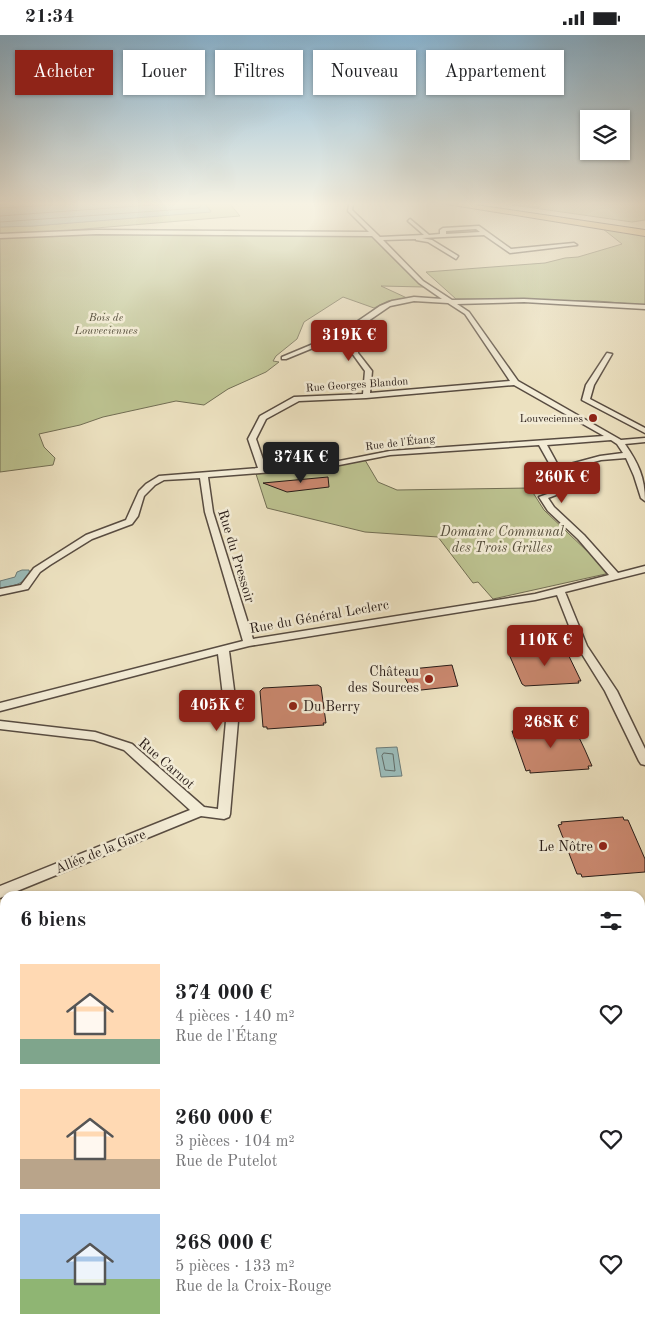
<!DOCTYPE html>
<html lang="fr">
<head>
<meta charset="utf-8">
<style>
	:root { --surface:#fff; --page:#f2f2f2; --text:#202124; --muted:#757577; --accent:#8f2418 }
	body { margin:0; font-family:"Old Standard TT",serif; background:var(--page); color:var(--text); height:100vh; display:flex; flex-direction:column; font-size:19px; white-space:nowrap }
	* { box-sizing:border-box; margin:0 }
	p { font-size:16px; color:var(--muted) }
	.icon { flex:none; width:28px; height:28px; fill:none; stroke:currentColor; stroke-width:2; stroke-linecap:round; stroke-linejoin:round }
	.map { position:relative; flex:1; overflow:hidden }
	.sheet { position:absolute; left:0px; top:856px; width:645px; height:446px; display:flex; flex-direction:column; background:var(--surface); border-radius:15px 15px 0 0; box-shadow:0 1px 4px #0004 }
	.sheet>* { flex:none }
	.top-card { position:absolute; left:15px; top:15px; width:615px; height:45px; display:flex; gap:10px }
	.buttons { position:absolute; left:580px; top:75px; display:grid; gap:10px }
	.buttons a { display:grid; place-items:center; width:50px; height:50px; border-radius:0px; background:var(--surface); box-shadow:0 1px 4px #0004; font-size:25px }
	.price { position:absolute; translate:-50% -42px; padding:0 11px; border-radius:5px; background:var(--accent); color:#fff; font-size:16px; line-height:32px; filter:drop-shadow(0 1px 2px #0008) }
	.price::after { content:''; position:absolute; left:50%; top:30px; width:15px; height:11px; margin-left:-8px; background:inherit; clip-path:polygon(0 0,100% 0,50% 100%) }
	.price.active { background:#222; color:#fff }
	ul { padding:0; list-style:none }
	li { display:flex; align-items:center; gap:15px; height:125px; padding:0 20px }
	li span { display:grid; place-items:center; flex:none; width:140px; height:100px; border-radius:0px; color:#555 }
	li>.icon { margin-inline-start:auto }
	span .icon { width:60px; height:60px; fill:#fffc; stroke-width:1 }
	li b { font-size:21px }
	h2 { display:flex; justify-content:space-between; align-items:center; height:60px; padding:0 20px; font-size:21px }
	.chip { padding:0 18px; border-radius:0px; background:var(--surface); box-shadow:0 1px 4px #0004; font-size:18px; line-height:45px }
	.chip.active { background:var(--accent); color:#fff }
	.status { display:flex; justify-content:space-between; align-items:center; height:35px; padding:0 25px; background:var(--surface); direction:ltr }
	.status svg { height:14px; fill:currentColor }
	.map>svg:first-child { display:block }
	.green { fill:#bcc290; stroke:#726e54 }
	.water { fill:#9bbcba; stroke:#6d7c79 }
	.lines { fill:none; stroke-linecap:round; stroke-linejoin:round }
	.shore { stroke:#616c68; stroke-width:1 }
	.building { fill:#ca886f; stroke:#271b17 }
	.minor-casing { stroke:#584c41; stroke-width:3 }
	.primary-casing { stroke:#271b17; stroke-width:2 }
	.minor { fill:#f3ecd6; fill-rule:evenodd }
	.primary { fill:#e6c080; fill-rule:evenodd }
	.rail { stroke:#271b17; stroke-width:5.5; stroke-dasharray:14 14; stroke-linecap:butt }
	.poi-dot { fill:#8f2418; stroke:#f3ecd6; stroke-width:2 }
	.labels { text-anchor:middle; stroke-width:5; stroke-linejoin:round; paint-order:stroke }
	.far-park-label { font-size:11px; font-style:italic; fill:#544d3b; stroke:#f3ecd6 }
	.far-street-label { font-size:11px; fill:#271b17; stroke:#f3ecd6 }
	.far-poi-label { font-size:11px; fill:#271b17; stroke:#f3ecd6; text-anchor:end }
	.park-label { font-size:14px; font-style:italic; fill:#544d3b; stroke:#f3ecd6 }
	.street-label { font-size:14px; fill:#271b17; stroke:#f3ecd6 }
	.poi-label { font-size:14px; fill:#271b17; stroke:#f3ecd6; text-anchor:end }
</style>
</head>
<body>
<div class="status"><b>21:34</b><svg viewBox="0 0 49 12"><path d="M0 12V9h3v3zM5 12V6h3v6zM10 12V3h3v9zM15 12V0h3v12zM26 1h20v11H26zM47 4h2v5h-2z"/></svg></div>
<div class="map">
<svg width="645" height="1302" viewBox="0 0 645 1302">
	<rect width="100%" height="100%" fill="#ece1c0"/>
	<filter id="stains"><feTurbulence type="fractalNoise" baseFrequency=".004" numOctaves="4"/><feColorMatrix values="0 0 0 0 .2 0 0 0 0 .09 0 0 0 0 .02 0 0 0 .5 -.17"/></filter>
	<radialGradient id="worn" r=".72"><stop offset=".6" stop-color="#630" stop-opacity="0"/><stop offset="1" stop-color="#630" stop-opacity=".3"/></radialGradient>
	<g class="green">
		<path d="M205 169H230L240 181 72 195 70 197 0 200V192L33 191 211 176Z"/>
		<path d="M506 169 539 172 543 169H645V185L632 187Z"/>
		<path d="M603 194 645 200V270L597 266 456 264 426 237 545 228 565 223 578 222 622 209Z"/>
		<path d="M96 198 373 200 424 252 381 251 407 263 388 266 374 273 343 262 304 287 297 304 276 321 273 326 279 327 266 337 228 354 204 370 176 366 103 382 80 390 39 399 44 412 55 423 53 430 0 437V202Z"/>
		<path d="M365 425 378 447 397 455 530 453 544 475 610 538 493 564 478 547 473 548 438 502 365 497 267 473 256 439 328 433Z"/>
		<path d="M645 1181V1238L640 1239V1182Z"/>
		<path d="M645 1282V1302L594 1301 597 1298H640V1283Z"/>
		<path d="M306 1298H426L414 1302H298Z"/>
	</g>
	<g class="water">
		<path d="M0 169H205L211 177 33 191 0 192Z"/>
		<path d="M22 535H29L30 540C21 550 13 551 0 553V546L15 542 17 537Z"/>
		<path d="M397 712 402 741 381 742 376 713Z"/>
	</g>
	<g class="lines">
		<g class="shore">
			<path d="M0 173 73 169"/>
			<path d="M0 181 165 169"/>
			<path d="M0 187 199 173 202 169"/>
			<path d="M384 718 393 719 395 736 385 735 382 721Z"/>
		</g>
	</g>
	<g class="building">
		<path d="M328 442 329 452 287 457 263 448Z"/>
		<path d="M562 612 565 613 581 646H578L579 648 525 651 522 649 508 617Z"/>
		<path d="M452 630 458 651 412 656 401 635Z"/>
		<path d="M318 650 321 652 326 688H323L324 690 267 694V692H263L260 656 263 653Z"/>
		<path d="M570 690 574 692 585 715 592 731H588L589 734 530 738V735L526 736 512 696H515L514 694Z"/>
		<path d="M623 782 624 785H628L645 824V837L582 842 581 839H577L558 790 562 789 561 787Z"/>
	</g>
	<g class="lines">
		<defs>
			<g id="minor">
				<path d="M349 169H353L352 175 380 202 424 200 408 186 410 184 429 200 440 199V195L443 193 479 191 511 214 574 208 577 210 510 218 484 200 422 203 432 205 458 221 456 224 428 207 416 205V204L383 205 423 246 452 265 524 264 645 270V274L524 267 457 269 469 277 518 346 621 405 645 403V407L625 409C638 428 645 442 645 466L641 463 634 441 626 423 601 425 561 436 564 457 548 463 554 472 584 500 618 538 645 531V537L565 557 587 611 617 656 645 714V730L641 729 639 726 605 656 577 611 557 560 535 565 249 611 229 616 238 686 230 779 229 782 224 784 201 781 0 863V851L190 775 124 715 94 705 0 694V686L95 697 132 709 204 772 218 774 226 686 218 619 0 676V668L243 606 205 477 200 443 164 445 155 450 144 461 138 481 132 489 92 504 50 530 40 537 28 554 0 560V554L21 550 34 533 86 500 126 485 139 456 146 449 159 441 258 433 248 404 260 381 294 362 363 359 365 336 352 318V297L286 324H282V322L342 297 380 271 392 266 414 262 442 264 419 248 372 201 96 199 0 203V199L96 195 369 197 348 176ZM476 194 480 197 446 199V196ZM414 266 448 268 465 279 510 346 370 358 372 336 358 318V293L390 271ZM514 350 604 401 390 416 324 429 266 433 256 404 266 384 299 366 366 363ZM611 405 617 409 623 418 600 421 559 432 547 410ZM539 410 553 435 556 456 539 462 548 476 578 504 609 540 535 559 253 604 213 477 208 442 324 433 390 420Z"/>
				<path d="M607 318 612 319 594 350 590 364 645 393V398L582 365 586 350Z"/>
				<path d="M645 980V1001L640 1003V982Z"/>
				<rect x="640" y="1094" width="5" height="16"/>
				<path d="M120 1298H146L144 1302H118Z"/>
				<path d="M574 1298H594L595 1302H575Z"/>
			</g>
			<path id="primary" d="M447 169H469L645 195V201Z"/>
		</defs>
		<use href="#minor" class="minor-casing"/>
		<use href="#primary" class="primary-casing"/>
		<use href="#minor" class="minor"/>
		<use href="#primary" class="primary"/>
		<g class="rail">
			<path d="M640 1254 645 1253"/>
			<path d="M640 1269 645 1268"/>
			<path d="M477 1302 490 1298"/>
			<path d="M526 1302 539 1298"/>
		</g>
	</g>
	<linearGradient id="sky" x2="0" y2="1"><stop stop-color="#89b7d6"/><stop offset="0.48" stop-color="#f6f2e3"/><stop offset="1" stop-color="#f6f2e3" stop-opacity="0"/></linearGradient>
	<rect width="645" height="352" fill="url(#sky)"/>
	<g class="poi-dot">
		<circle cx="593" cy="383" r="5"/>
		<circle cx="429" cy="644" r="5"/>
		<circle cx="293" cy="671" r="5"/>
		<circle cx="603" cy="811" r="5"/>
	</g>
	<g class="labels">
		<g class="far-park-label">
			<text x="106" y="286">Bois de<tspan x="106" dy="13">Louveciennes</tspan></text>
		</g>
		<g class="far-street-label">
			<text transform="translate(357 349) rotate(-4)" y="4">Rue Georges Blandon</text>
			<text transform="translate(400 407) rotate(-7)" y="4">Rue de l'Étang</text>
		</g>
		<g class="far-poi-label">
			<text x="583" y="387">Louveciennes</text>
		</g>
		<g class="park-label">
			<text x="502" y="501">Domaine Communal<tspan x="502" dy="16">des Trois Grilles</tspan></text>
		</g>
		<g class="street-label">
			<text transform="translate(237 521) rotate(73)" y="5">Rue du Pressoir</text>
			<text transform="translate(319 581) rotate(-10)" y="5">Rue du Général Leclerc</text>
			<text transform="translate(167 728) rotate(41)" y="5">Rue Carnot</text>
			<text transform="translate(100 816) rotate(-22)" y="5">Allée de la Gare</text>
		</g>
		<g class="poi-label">
			<text x="419" y="641">Château<tspan x="419" dy="16">des Sources</tspan></text>
			<text x="303" y="676" text-anchor="start">Du Berry</text>
			<text x="593" y="816">Le Nôtre</text>
		</g>
	</g>
	<rect width="100%" height="100%" filter="url(#stains)"/>
	<rect width="100%" height="100%" fill="url(#worn)"/>
</svg>
<div class="buttons">
<a><svg class="icon" aria-label="layers" viewBox="0 0 24 24"><path d="M12 4l9 5-9 5-9-5zM3 14l9 5 9-5"/></svg></a>
</div>
<b class="price" style="left:349px;top:327px">319K €</b>
<b class="price active" style="left:301px;top:449px">374K €</b>
<b class="price" style="left:562px;top:469px">260K €</b>
<b class="price" style="left:545px;top:632px">110K €</b>
<b class="price" style="left:217px;top:697px">405K €</b>
<b class="price" style="left:551px;top:714px">268K €</b>
<div class="top-card">
<a class="chip active">Acheter</a>
<a class="chip">Louer</a>
<a class="chip">Filtres</a>
<a class="chip">Nouveau</a>
<a class="chip">Appartement</a>
</div>
<section class="sheet">
<h2>6 biens<svg class="icon" aria-label="filters" viewBox="0 0 24 24"><path d="M4 7h16M4 17h16"/><circle cx="9" cy="7" r="2"/><circle cx="15" cy="17" r="2"/></svg></h2>
<ul>
<li><span style="background:linear-gradient(#ffd9b3 75%,#7fa58c 0)"><svg class="icon" aria-label="home" viewBox="0 0 24 24"><path d="M3 11l9-7 9 7M6 9v11h12V9"/></svg></span><div><b>374 000 €</b><p>4 pièces · 140 m²</p><p>Rue de l'Étang</p></div><svg class="icon" aria-label="heart" viewBox="0 0 24 24"><path d="M12 20l-8-8c-3-5 5-10 8-4 3-6 11-1 8 4z"/></svg></li>
<li><span style="background:linear-gradient(#ffd9b3 70%,#b9a48a 0)"><svg class="icon" aria-label="home" viewBox="0 0 24 24"><path d="M3 11l9-7 9 7M6 9v11h12V9"/></svg></span><div><b>260 000 €</b><p>3 pièces · 104 m²</p><p>Rue de Putelot</p></div><svg class="icon" aria-label="heart" viewBox="0 0 24 24"><path d="M12 20l-8-8c-3-5 5-10 8-4 3-6 11-1 8 4z"/></svg></li>
<li><span style="background:linear-gradient(#a9c7e8 65%,#8fb573 0)"><svg class="icon" aria-label="home" viewBox="0 0 24 24"><path d="M3 11l9-7 9 7M6 9v11h12V9"/></svg></span><div><b>268 000 €</b><p>5 pièces · 133 m²</p><p>Rue de la Croix-Rouge</p></div><svg class="icon" aria-label="heart" viewBox="0 0 24 24"><path d="M12 20l-8-8c-3-5 5-10 8-4 3-6 11-1 8 4z"/></svg></li>
</ul>
</section>
</div>
</body>
</html>
